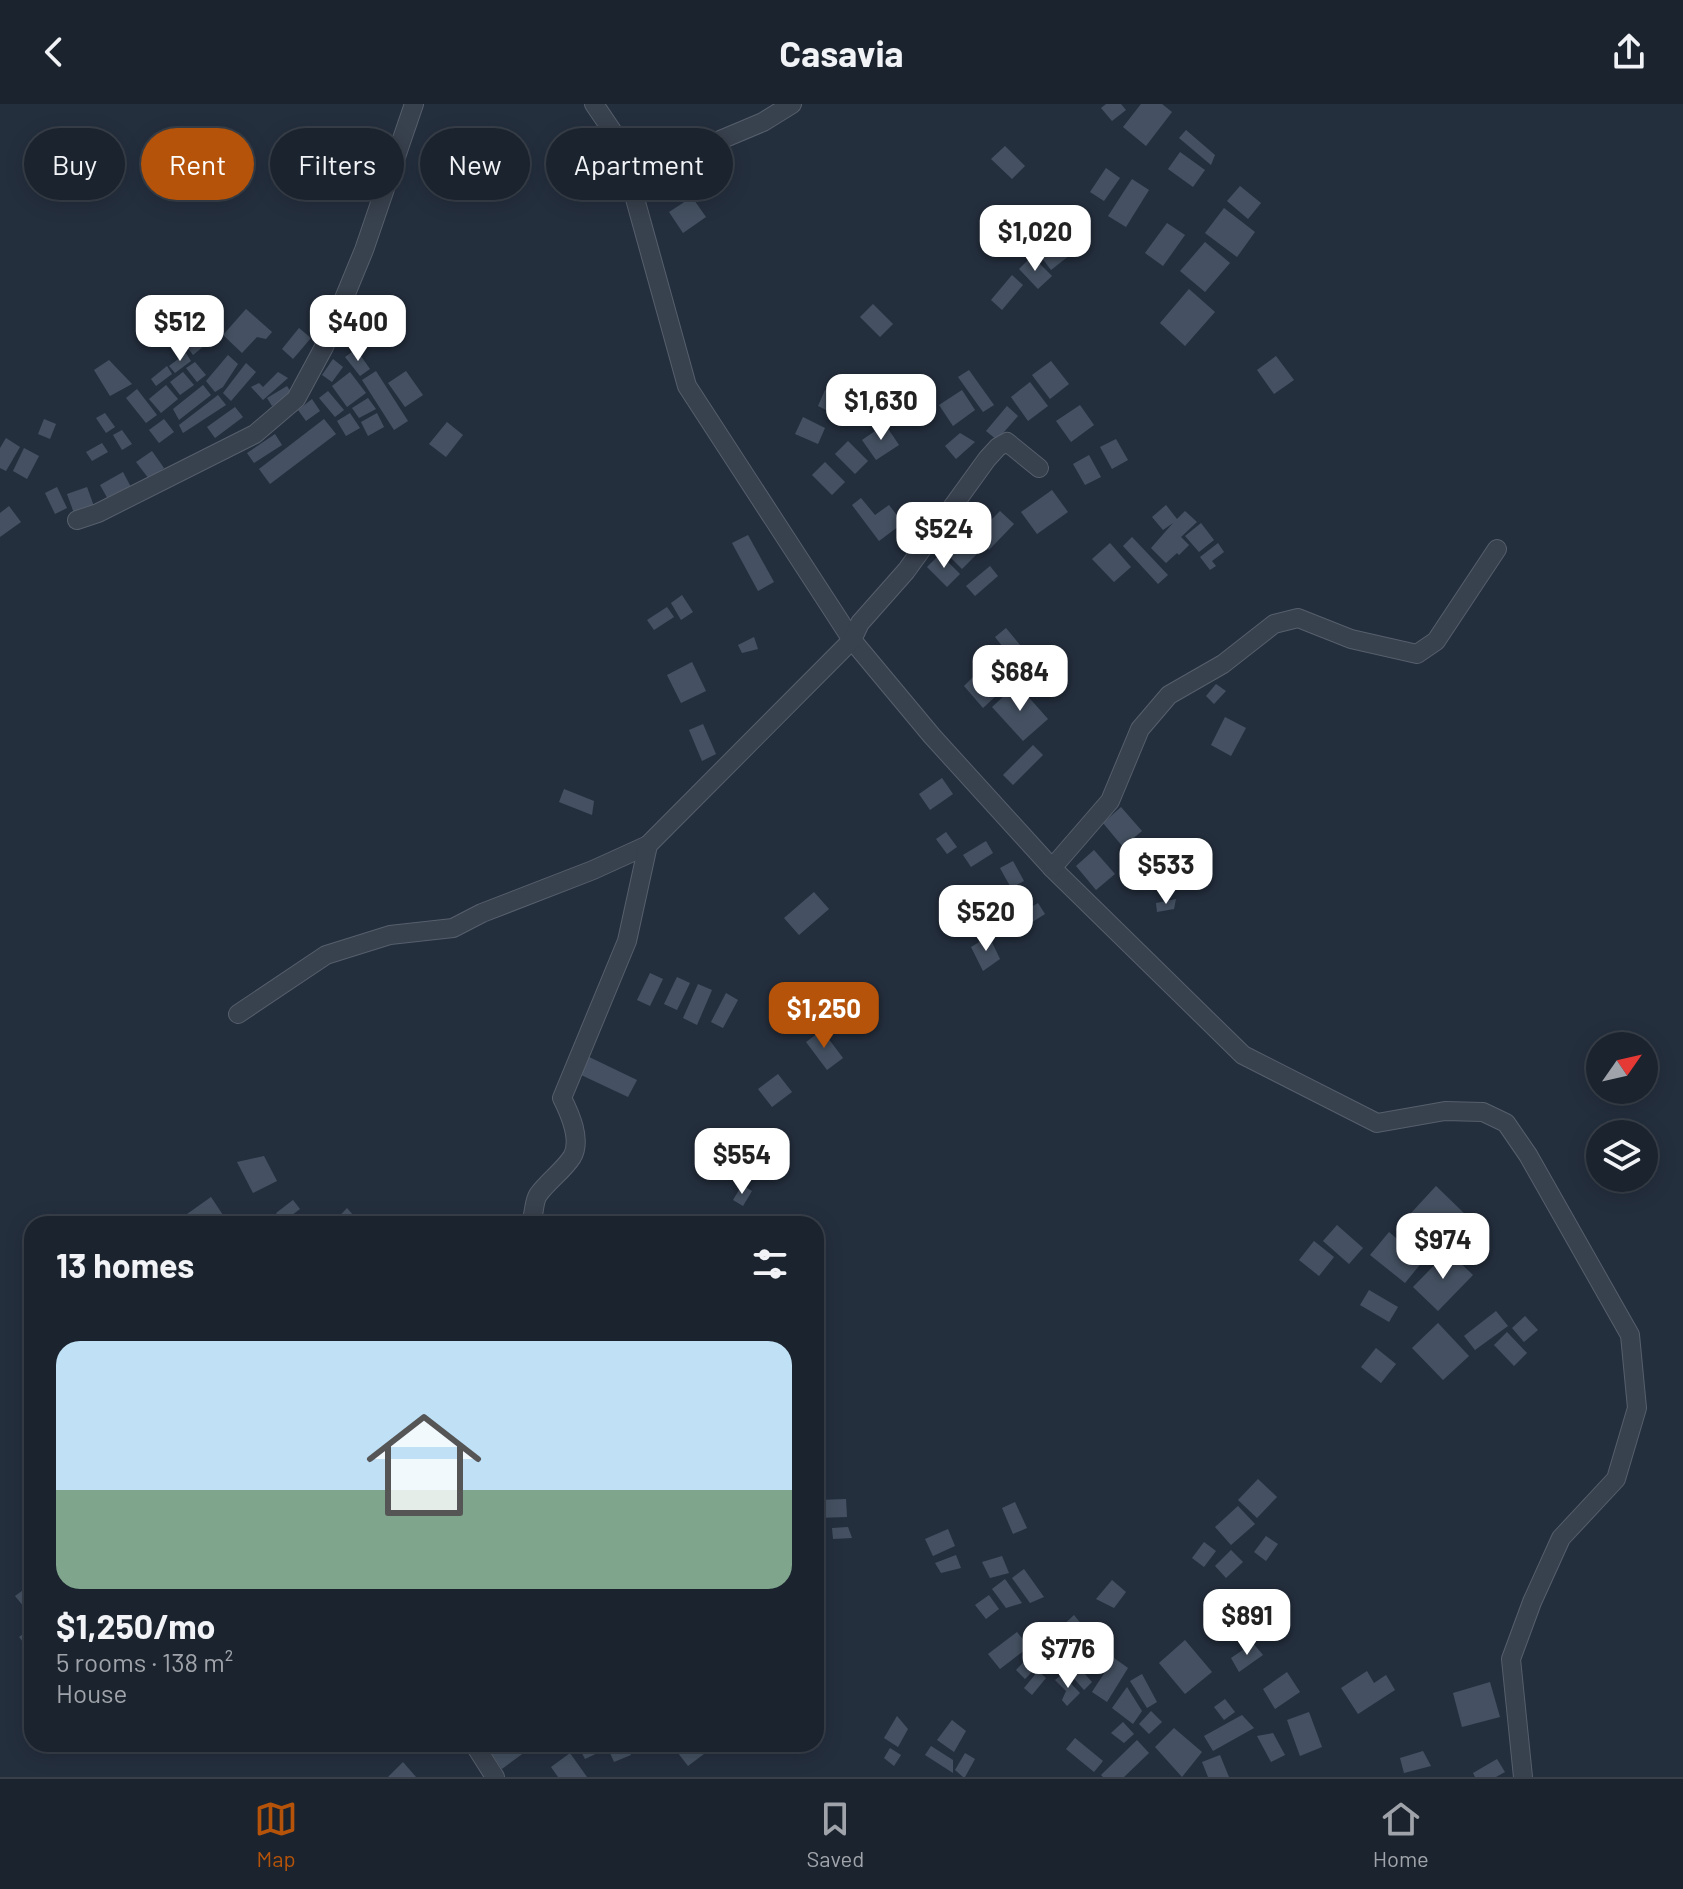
<!DOCTYPE html>
<html lang="en">
<head>
<meta charset="utf-8">
<style>
	:root { --surface:#1b232e; --page:#282f3a; --text:#f1f3f6; --muted:#a0a4aa; --line:#39404a; --accent:#b45309 }
	body { margin:0; font-family:Barlow,sans-serif; background:var(--page); color:var(--text); height:100vh; display:flex; flex-direction:column; font-size:30px; white-space:nowrap }
	* { box-sizing:border-box; margin:0 }
	p { font-size:26px; color:var(--muted) }
	.icon { flex:none; width:44px; height:44px; fill:none; stroke:currentColor; stroke-width:2; stroke-linecap:round; stroke-linejoin:round }
	.map { position:relative; flex:1; overflow:hidden }
	.sheet { position:absolute; left:24px; top:1112px; width:800px; height:536px; display:flex; flex-direction:column; background:var(--surface); border-radius:24px; box-shadow:0 4px 20px #0003,0 0 0 2px var(--line) }
	.sheet>* { flex:none }
	.guide { position:absolute; left:24px; top:24px; width:800px; height:72px; display:flex; gap:16px }
	.needle { width:52px; rotate:56deg }
	.controls { position:absolute; left:1586px; top:928px; display:grid; gap:16px }
	.controls a { display:grid; place-items:center; width:72px; height:72px; border-radius:50%; background:var(--surface); box-shadow:0 4px 20px #0003,0 0 0 2px var(--line); font-size:40px }
	.price { position:absolute; translate:-50% -68px; padding:0 18px; border-radius:16px; background:#fff; color:#222; font-size:26px; line-height:52px; filter:drop-shadow(0 2px 4px #0008) }
	.price::after { content:''; position:absolute; left:50%; top:48px; width:24px; height:18px; margin-left:-12px; background:inherit; clip-path:polygon(0 0,100% 0,50% 100%) }
	.price.current { background:var(--accent); color:#fff }
	ul { padding:0; list-style:none }
	li { display:grid; align-content:center; gap:16px; height:424px; padding:0 32px }
	li span { display:grid; place-items:center; height:248px; border-radius:24px; color:#555 }
	li>.icon { margin-inline-start:auto }
	span .icon { width:144px; height:144px; fill:#fffc; stroke-width:1 }
	li b { font-size:34px }
	h2 { display:flex; justify-content:space-between; align-items:center; height:96px; padding:0 32px; font-size:34px }
	.pill { padding:0 28px; border-radius:36px; background:var(--surface); box-shadow:0 4px 20px #0003,0 0 0 2px var(--line); font-size:28px; line-height:72px }
	.pill.current { background:var(--accent); color:#fff }
	header { display:flex; justify-content:space-between; align-items:center; height:104px; padding:0 32px; background:var(--surface); font-size:36px; font-weight:700 }
	.dock { display:flex; justify-content:space-around; align-items:center; height:112px; border-top:2px solid var(--line); background:var(--surface); font-size:22px; color:var(--muted) }
	.dock a { display:grid; justify-items:center; gap:4px }
	.dock .current { color:var(--accent) }
	.map>svg:first-child { display:block }
	.building { fill:#455162 }
	.lines { fill:none; stroke-linecap:round; stroke-linejoin:round }
	.street-casing { stroke:#565f6c; stroke-width:20 }
	.street { stroke:#38414e; stroke-width:18 }
</style>
</head>
<body>
<header><svg class="icon" aria-label="back" viewBox="0 0 24 24"><path d="M15 5l-7 7 7 7"/></svg>Casavia<svg class="icon" aria-label="share" viewBox="0 0 24 24"><path d="M12 15V3M7 8l5-5 5 5M5 13v7h14v-7"/></svg></header>
<div class="map">
<svg width="1683" height="1673" viewBox="0 0 1683 1673">
	<rect width="100%" height="100%" fill="#242f3e"/>
	<g class="building">
		<path d="M1106 0H1121L1126 6 1112 17 1101 4Z"/>
		<path d="M1141 0H1162L1172 8 1146 42 1123 23Z"/>
		<path d="M1186 26 1215 51 1211 61 1179 34Z"/>
		<path d="M1005 42 1025 62 1012 75 991 55Z"/>
		<path d="M1180 48 1205 66 1193 83 1168 65Z"/>
		<path d="M707 58 721 78 698 94 684 73Z"/>
		<path d="M1106 64 1120 74 1104 97 1090 88Z"/>
		<path d="M1132 75 1149 86 1126 123 1108 112Z"/>
		<path d="M1240 82 1261 99 1248 115 1227 97Z"/>
		<path d="M692 93 706 113 683 129 669 108Z"/>
		<path d="M1224 104 1255 128 1237 153 1205 129Z"/>
		<path d="M1167 119 1185 131 1163 162 1145 149Z"/>
		<path d="M1053 127 1070 151 1051 166 1033 142Z"/>
		<path d="M1205 138 1230 159 1205 188 1180 167Z"/>
		<path d="M1032 152 1052 172 1038 185 1019 165Z"/>
		<path d="M1012 171 1023 181 1002 206 991 196Z"/>
		<path d="M1189 185 1215 208 1185 242 1160 219Z"/>
		<path d="M873 200 893 220 880 233 860 213Z"/>
		<path d="M246 205 272 228 266 235 257 233 242 249 223 231Z"/>
		<path d="M299 224 311 234 293 255 282 245Z"/>
		<path d="M204 231 209 238 193 251 187 243Z"/>
		<path d="M356 245 370 265 360 272 345 253Z"/>
		<path d="M186 249 191 257 175 269 169 262Z"/>
		<path d="M228 251 238 260 223 283 215 288 206 277Z"/>
		<path d="M1276 252 1294 276 1274 290 1257 266Z"/>
		<path d="M333 255 343 263 332 278 322 271Z"/>
		<path d="M109 256 132 280 110 292 94 266Z"/>
		<path d="M1051 257 1069 280 1050 295 1032 271Z"/>
		<path d="M195 258 206 271 197 278 186 264Z"/>
		<path d="M246 259 256 268 231 297 223 289Z"/>
		<path d="M167 262 172 270 156 282 151 275Z"/>
		<path d="M969 266 994 301 983 308 958 273Z"/>
		<path d="M376 267 408 317 394 326 362 276Z"/>
		<path d="M406 267 423 291 405 303 388 279Z"/>
		<path d="M183 268 194 281 180 291 170 278Z"/>
		<path d="M278 268 288 274 263 296 251 283 259 279 263 283Z"/>
		<path d="M350 268 366 289 347 303 332 282Z"/>
		<path d="M1030 278 1048 302 1028 317 1011 293Z"/>
		<path d="M166 281 178 295 161 309 149 295Z"/>
		<path d="M203 281 211 291 179 316 173 305Z"/>
		<path d="M287 282 292 290 272 302 267 294Z"/>
		<path d="M137 285 157 311 146 319 126 294Z"/>
		<path d="M825 286 848 296 840 313 818 302Z"/>
		<path d="M962 286 975 306 953 322 939 301Z"/>
		<path d="M328 287 344 306 335 313 319 294Z"/>
		<path d="M218 291 226 301 183 329 179 321Z"/>
		<path d="M368 294 376 305 359 314 352 304Z"/>
		<path d="M312 295 320 307 306 317 298 306Z"/>
		<path d="M1080 301 1094 321 1071 338 1056 317Z"/>
		<path d="M1007 302 1018 312 997 336 986 327Z"/>
		<path d="M235 303 243 313 215 334 207 323Z"/>
		<path d="M105 309 115 323 106 329 96 314Z"/>
		<path d="M350 309 360 324 346 332 337 317Z"/>
		<path d="M377 309 384 323 368 332 361 318Z"/>
		<path d="M803 313 825 324 818 340 795 330Z"/>
		<path d="M44 315 56 320 50 335 38 330Z"/>
		<path d="M164 315 174 328 159 339 149 326Z"/>
		<path d="M324 315 336 330 270 380 259 365Z"/>
		<path d="M447 318 463 331 446 353 429 340Z"/>
		<path d="M885 320 899 341 876 356 862 336Z"/>
		<path d="M122 326 132 340 122 346 113 331Z"/>
		<path d="M960 329 975 338 956 355 945 342Z"/>
		<path d="M275 330 282 341 254 359 247 349Z"/>
		<path d="M6 334 20 343 6 367 0 364V344Z"/>
		<path d="M1116 335 1128 356 1112 365 1100 343Z"/>
		<path d="M848 337 868 357 855 370 835 350Z"/>
		<path d="M102 339 108 348 92 357 86 348Z"/>
		<path d="M24 344 39 352 27 375 13 367Z"/>
		<path d="M152 347 164 364 149 375 136 358Z"/>
		<path d="M1089 351 1101 373 1085 381 1073 360Z"/>
		<path d="M825 358 845 378 832 391 812 371Z"/>
		<path d="M123 368 132 385 109 397 100 381Z"/>
		<path d="M57 383 67 404 55 410 45 389Z"/>
		<path d="M87 383 95 405 75 412 67 390Z"/>
		<path d="M1052 386 1068 408 1037 430 1021 408Z"/>
		<path d="M861 394 875 411 889 401 903 419 879 437 852 401Z"/>
		<path d="M1166 401 1177 415 1185 407 1197 418 1181 433 1189 441 1179 451 1177 449 1166 459 1151 444 1173 419 1163 426 1152 413Z"/>
		<path d="M9 402 21 418 0 433V409Z"/>
		<path d="M1000 407 1014 420 989 446 975 432Z"/>
		<path d="M955 419 981 446 962 465 935 438Z"/>
		<path d="M1201 419 1214 436 1199 448 1185 432Z"/>
		<path d="M748 431 774 478 758 487 732 439Z"/>
		<path d="M1132 433 1168 471 1158 480 1123 442Z"/>
		<path d="M1110 439 1131 463 1114 478 1092 455Z"/>
		<path d="M1218 439 1224 448 1212 457 1216 462 1210 466 1200 453Z"/>
		<path d="M940 450 960 470 947 483 927 463Z"/>
		<path d="M990 462 998 472 975 492 966 482Z"/>
		<path d="M682 491 693 508 681 516 671 499Z"/>
		<path d="M667 503 674 513 654 526 647 516Z"/>
		<path d="M1006 524 1025 547 1014 557 995 533Z"/>
		<path d="M754 533 758 545 742 549 738 541Z"/>
		<path d="M1001 547 1016 564 995 582 980 565Z"/>
		<path d="M692 558 706 587 681 599 667 571Z"/>
		<path d="M976 570 996 592 983 604 964 582Z"/>
		<path d="M1017 580 1048 615 1023 637 992 603Z"/>
		<path d="M1216 580 1226 587 1214 600 1206 592Z"/>
		<path d="M1225 613 1246 624 1231 652 1211 641Z"/>
		<path d="M703 620 716 650 702 657 689 626Z"/>
		<path d="M1033 641 1043 651 1013 681 1003 671Z"/>
		<path d="M942 674 953 690 930 706 919 690Z"/>
		<path d="M564 685 594 697 592 711 559 698Z"/>
		<path d="M1121 703 1142 727 1123 743 1103 719Z"/>
		<path d="M946 728 957 743 947 750 936 735Z"/>
		<path d="M1167 735 1184 750 1156 784 1139 770Z"/>
		<path d="M986 737 993 749 971 763 963 751Z"/>
		<path d="M1094 746 1115 770 1096 786 1076 762Z"/>
		<path d="M1013 757 1024 777 1011 784 1000 764Z"/>
		<path d="M814 788 829 805 799 831 784 814Z"/>
		<path d="M986 792 993 804 975 814 969 802Z"/>
		<path d="M1176 795 1174 805 1157 808 1156 799Z"/>
		<path d="M1038 799 1045 810 1023 824 1016 812Z"/>
		<path d="M989 832 1000 855 983 867 971 843Z"/>
		<path d="M650 869 663 875 650 902 637 896Z"/>
		<path d="M677 873 690 879 677 906 664 900Z"/>
		<path d="M698 880 712 886 697 921 683 914Z"/>
		<path d="M726 889 738 896 723 924 711 918Z"/>
		<path d="M822 926 843 954 827 966 806 938Z"/>
		<path d="M585 951 637 976 628 993 579 970Z"/>
		<path d="M778 970 792 988 772 1003 758 985Z"/>
		<path d="M264 1052 277 1077 253 1089 237 1058Z"/>
		<path d="M742 1081 752 1087 743 1102 733 1096Z"/>
		<path d="M1436 1082 1469 1114 1433 1152 1400 1121Z"/>
		<path d="M211 1093 225 1114 215 1120H194L187 1110Z"/>
		<path d="M293 1096 300 1105 283 1118 276 1109Z"/>
		<path d="M347 1104 361 1120H332Z"/>
		<path d="M1337 1121 1363 1144 1349 1160 1323 1137Z"/>
		<path d="M1389 1128 1423 1157 1405 1179 1370 1151Z"/>
		<path d="M1314 1137 1334 1153 1319 1172 1299 1156Z"/>
		<path d="M1448 1147 1473 1171 1438 1207 1413 1183Z"/>
		<path d="M1369 1186 1398 1203 1389 1218 1360 1201Z"/>
		<path d="M1496 1207 1508 1222 1475 1246 1464 1232Z"/>
		<path d="M1525 1212 1538 1226 1524 1238 1512 1224Z"/>
		<path d="M1438 1219 1469 1252 1443 1276 1412 1244Z"/>
		<path d="M1507 1228 1527 1249 1514 1262 1494 1241Z"/>
		<path d="M1376 1244 1396 1260 1381 1279 1361 1263Z"/>
		<path d="M1258 1375 1277 1393 1257 1414 1238 1396Z"/>
		<path d="M846 1395 847 1413 816 1414V1396Z"/>
		<path d="M1015 1398 1027 1424 1013 1430 1002 1404Z"/>
		<path d="M1238 1402 1255 1420 1231 1441 1215 1423Z"/>
		<path d="M848 1423 852 1434 833 1435 832 1424Z"/>
		<path d="M948 1425 955 1442 933 1452 925 1435Z"/>
		<path d="M1266 1432 1278 1440 1266 1457 1254 1448Z"/>
		<path d="M1204 1438 1216 1447 1204 1463 1192 1454Z"/>
		<path d="M1231 1446 1243 1458 1226 1474 1215 1462Z"/>
		<path d="M956 1451 961 1464 941 1469 935 1459Z"/>
		<path d="M1002 1452 1009 1469 990 1474 982 1458Z"/>
		<path d="M1024 1465 1044 1493 1030 1499 1012 1474Z"/>
		<path d="M1005 1475 1022 1499 1006 1504 992 1485Z"/>
		<path d="M1112 1476 1126 1488 1114 1504 1096 1495Z"/>
		<path d="M30 1481 32 1484V1513L15 1492Z"/>
		<path d="M989 1491 999 1505 986 1515 975 1501Z"/>
		<path d="M1074 1511 1096 1538 1079 1553 1056 1528Z"/>
		<path d="M1032 1519 1055 1539 1046 1549 1023 1529Z"/>
		<path d="M32 1523V1549L19 1533Z"/>
		<path d="M1017 1528 1029 1543 1000 1565 988 1550Z"/>
		<path d="M1185 1536 1212 1568 1185 1590 1159 1559Z"/>
		<path d="M1253 1539 1263 1551 1239 1568 1231 1554Z"/>
		<path d="M1061 1543 1092 1578 1084 1586 1055 1553Z"/>
		<path d="M1034 1547 1044 1556 1025 1575 1016 1566Z"/>
		<path d="M1114 1554 1128 1564 1107 1598 1092 1588Z"/>
		<path d="M1038 1567 1046 1574 1032 1591 1024 1584Z"/>
		<path d="M1367 1567 1374 1579 1386 1571 1395 1586 1358 1610 1341 1584Z"/>
		<path d="M1287 1568 1300 1588 1275 1605 1263 1585Z"/>
		<path d="M1062 1570 1080 1589 1067 1602 1062 1596 1066 1587 1055 1576Z"/>
		<path d="M1142 1570 1157 1598 1147 1604 1130 1577Z"/>
		<path d="M1490 1578 1500 1613 1462 1623 1453 1589Z"/>
		<path d="M1127 1583 1142 1607 1133 1620 1112 1604Z"/>
		<path d="M1225 1595 1235 1608 1224 1616 1214 1603Z"/>
		<path d="M1151 1607 1162 1618 1149 1630 1139 1620Z"/>
		<path d="M1309 1608 1322 1643 1300 1652 1287 1616Z"/>
		<path d="M1242 1611 1254 1624 1213 1647 1204 1632Z"/>
		<path d="M897 1612 908 1625 898 1643 884 1634Z"/>
		<path d="M952 1616 966 1627 954 1648 937 1636Z"/>
		<path d="M1123 1618 1134 1630 1124 1639 1111 1629Z"/>
		<path d="M1174 1624 1202 1648 1182 1673 1155 1643Z"/>
		<path d="M1273 1629 1285 1651 1271 1658 1257 1632Z"/>
		<path d="M1075 1634 1103 1657 1094 1668 1066 1645Z"/>
		<path d="M1137 1636 1149 1649 1124 1673H1103L1101 1671Z"/>
		<path d="M484 1640H519L525 1648 502 1665Z"/>
		<path d="M577 1640H604L606 1645 585 1655Z"/>
		<path d="M606 1640H626L631 1651 614 1658Z"/>
		<path d="M671 1640H709L712 1644 688 1662Z"/>
		<path d="M931 1642 953 1656V1669L925 1651Z"/>
		<path d="M890 1644 901 1651 894 1662 884 1654Z"/>
		<path d="M1423 1647 1431 1662 1404 1669 1400 1654Z"/>
		<path d="M570 1649 587 1673H558L551 1663Z"/>
		<path d="M965 1649 975 1655 965 1673H963L955 1666Z"/>
		<path d="M1220 1651 1229 1673H1208L1202 1658Z"/>
		<path d="M1497 1655 1505 1668 1496 1673H1475L1473 1669Z"/>
		<path d="M403 1658 416 1673H388Z"/>
	</g>
	<g class="lines">
		<defs>
			<g id="street">
				<path d="M594 0 619 37 687 282 852 536 932 632 1052 764 1243 951 1377 1019 1445 1007 1483 1008 1506 1019 1528 1051 1630 1231 1637 1304 1616 1375 1561 1434 1532 1498 1511 1555 1523 1673"/>
				<path d="M619 37 694 47 763 18 792 0"/>
				<path d="M77 416 98 409 255 330 296 295 324 243 364 146 414 0"/>
				<path d="M1052 764 1110 697 1140 625 1169 591 1223 560 1274 520 1298 514 1351 535 1417 550 1436 537 1497 445"/>
				<path d="M238 910 326 851 390 831 453 824 482 809 593 766 648 741"/>
				<path d="M530 1120C535 1111 533 1099 538 1091 548 1077 563 1067 572 1053 582 1036 570 1010 562 994L627 837 648 741 852 536 860 519 906 467 987 355 998 343 1007 338 1039 364"/>
				<path d="M474 1640 495 1673"/>
			</g>
		</defs>
		<use href="#street" class="street-casing"/>
		<use href="#street" class="street"/>
	</g>
</svg>
<div class="controls">
<a><svg class="needle" viewBox="-14 -14 28 28"><path d="M0-13l5 13h-10z" fill="#e53935"/><path d="M0 13l5-13h-10z" fill="#a0a4aa"/></svg></a>
<a><svg class="icon" aria-label="layers" viewBox="0 0 24 24"><path d="M12 4l9 5-9 5-9-5zM3 14l9 5 9-5"/></svg></a>
</div>
<b class="price" style="left:1035px;top:169px">$1,020</b>
<b class="price" style="left:180px;top:259px">$512</b>
<b class="price" style="left:358px;top:259px">$400</b>
<b class="price" style="left:881px;top:338px">$1,630</b>
<b class="price" style="left:944px;top:466px">$524</b>
<b class="price" style="left:1020px;top:609px">$684</b>
<b class="price" style="left:1166px;top:802px">$533</b>
<b class="price" style="left:986px;top:849px">$520</b>
<b class="price current" style="left:824px;top:946px">$1,250</b>
<b class="price" style="left:742px;top:1092px">$554</b>
<b class="price" style="left:1443px;top:1177px">$974</b>
<b class="price" style="left:1247px;top:1553px">$891</b>
<b class="price" style="left:1068px;top:1586px">$776</b>
<div class="guide">
<a class="pill">Buy</a>
<a class="pill current">Rent</a>
<a class="pill">Filters</a>
<a class="pill">New</a>
<a class="pill">Apartment</a>
</div>
<section class="sheet">
<h2>13 homes<svg class="icon" aria-label="filters" viewBox="0 0 24 24"><path d="M4 7h16M4 17h16"/><circle cx="9" cy="7" r="2"/><circle cx="15" cy="17" r="2"/></svg></h2>
<ul>
<li><span style="background:linear-gradient(#bfe0f5 60%,#7fa58c 0)"><svg class="icon" aria-label="home" viewBox="0 0 24 24"><path d="M3 11l9-7 9 7M6 9v11h12V9"/></svg></span><div><b>$1,250/mo</b><p>5 rooms · 138 m²</p><p>House</p></div></li>
</ul>
</section>
</div>
<nav class="dock">
<a class="current"><svg class="icon" aria-label="map" viewBox="0 0 24 24"><path d="M3 6l6-2 6 2 6-2v14l-6 2-6-2-6 2zM9 4v14M15 6v14"/></svg>Map</a>
<a><svg class="icon" aria-label="saved" viewBox="0 0 24 24"><path d="M7 4h10v16l-5-4-5 4z"/></svg>Saved</a>
<a><svg class="icon" aria-label="home" viewBox="0 0 24 24"><path d="M3 11l9-7 9 7M6 9v11h12V9"/></svg>Home</a>
</nav>
</body>
</html>
